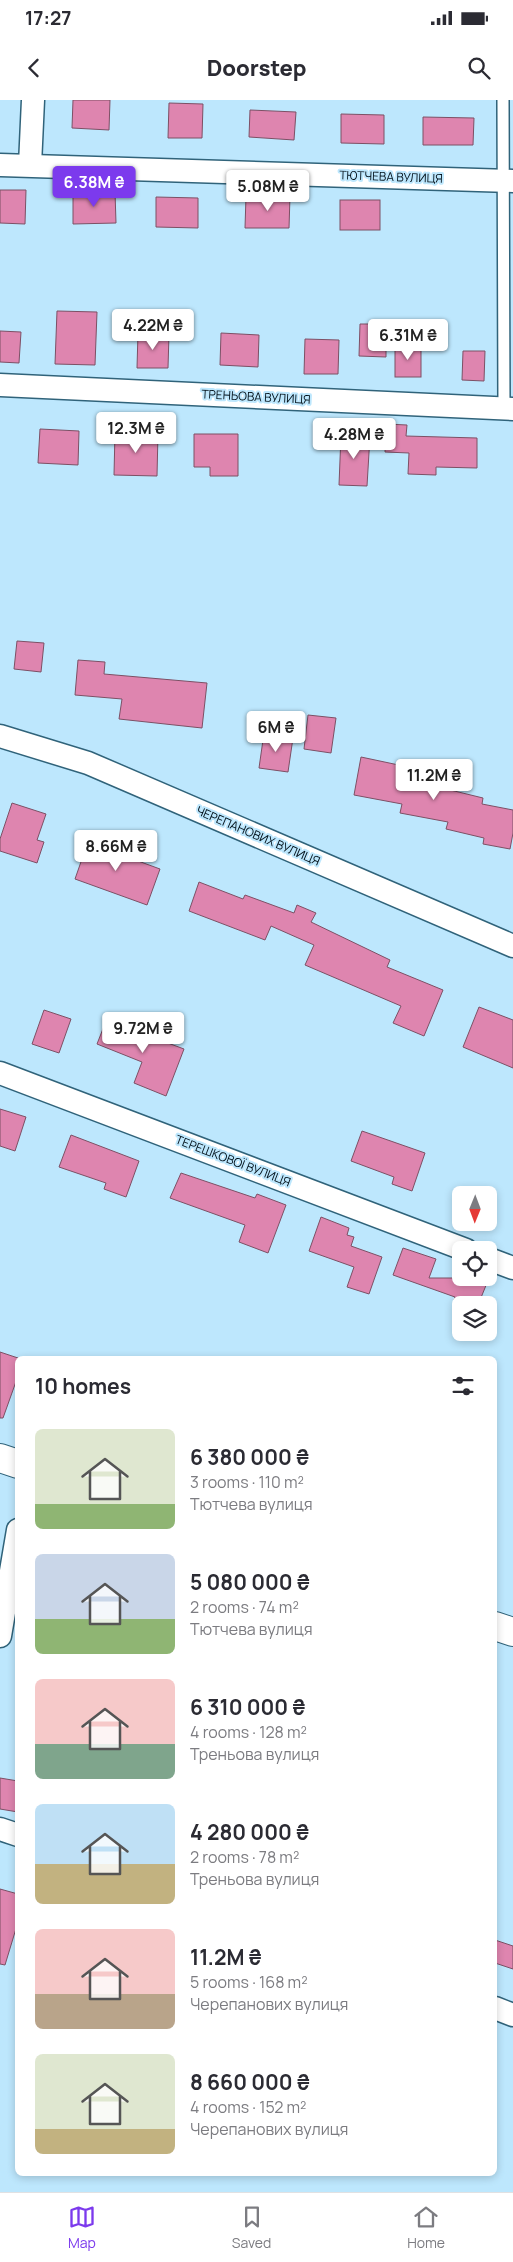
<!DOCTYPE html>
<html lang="en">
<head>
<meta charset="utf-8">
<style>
	:root { --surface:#fff; --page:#f2f2f3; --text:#2b2b33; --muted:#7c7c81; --line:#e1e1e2; --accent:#7c3aed }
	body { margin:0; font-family:Manrope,sans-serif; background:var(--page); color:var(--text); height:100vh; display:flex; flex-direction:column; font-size:19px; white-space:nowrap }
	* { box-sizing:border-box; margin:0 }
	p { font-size:16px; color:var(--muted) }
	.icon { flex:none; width:28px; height:28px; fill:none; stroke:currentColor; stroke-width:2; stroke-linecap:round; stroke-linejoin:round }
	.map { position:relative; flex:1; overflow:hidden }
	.panel { position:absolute; left:15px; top:1256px; width:482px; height:820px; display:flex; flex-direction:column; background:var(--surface); border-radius:8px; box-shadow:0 2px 8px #0003 }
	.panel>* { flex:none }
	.needle { width:32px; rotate:181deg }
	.tools { position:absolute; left:452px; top:1086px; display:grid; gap:10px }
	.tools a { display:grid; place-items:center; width:45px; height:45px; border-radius:8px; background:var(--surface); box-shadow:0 2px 8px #0003; font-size:25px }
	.price { position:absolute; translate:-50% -42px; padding:0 11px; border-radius:5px; background:#fff; color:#222; font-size:16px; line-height:32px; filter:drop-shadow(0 1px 2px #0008) }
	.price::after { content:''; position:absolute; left:50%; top:30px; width:15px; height:11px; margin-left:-8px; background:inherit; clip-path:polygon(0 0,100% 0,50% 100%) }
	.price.selected { background:var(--accent); color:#fff }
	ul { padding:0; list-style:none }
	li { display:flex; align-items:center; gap:15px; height:125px; padding:0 20px }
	li span { display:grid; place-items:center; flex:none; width:140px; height:100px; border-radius:8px; color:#555 }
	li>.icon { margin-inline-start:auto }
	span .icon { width:60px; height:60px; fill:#fffc; stroke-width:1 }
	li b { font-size:21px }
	h2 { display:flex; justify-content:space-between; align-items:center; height:60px; padding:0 20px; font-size:21px }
	.status { display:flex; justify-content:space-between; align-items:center; height:35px; padding:0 25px; background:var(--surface); direction:ltr }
	.status svg { height:14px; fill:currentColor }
	header { display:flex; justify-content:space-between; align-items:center; height:65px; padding:0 20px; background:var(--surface); font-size:22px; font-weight:800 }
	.tabs { display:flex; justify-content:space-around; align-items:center; height:70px; border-top:1px solid var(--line); background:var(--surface); font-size:14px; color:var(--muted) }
	.tabs a { display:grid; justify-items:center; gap:2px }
	.tabs .selected { color:var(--accent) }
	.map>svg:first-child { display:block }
	.building { fill:#de85af; stroke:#7d5065 }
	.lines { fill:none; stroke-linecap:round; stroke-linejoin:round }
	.service-casing { stroke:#30637a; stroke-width:14 }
	.minor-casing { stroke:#30637a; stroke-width:25 }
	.tertiary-casing { stroke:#30637a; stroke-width:30 }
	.service { stroke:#fff; stroke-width:11 }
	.minor { stroke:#fff; stroke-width:22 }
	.tertiary { stroke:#fff; stroke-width:28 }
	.labels { text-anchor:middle; stroke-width:4; stroke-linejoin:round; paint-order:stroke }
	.street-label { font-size:12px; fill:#000f18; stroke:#bde7fd }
</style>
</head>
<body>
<div class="status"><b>17:27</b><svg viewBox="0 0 49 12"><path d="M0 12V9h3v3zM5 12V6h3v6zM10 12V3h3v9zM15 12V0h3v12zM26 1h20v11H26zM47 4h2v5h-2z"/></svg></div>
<header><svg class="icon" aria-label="back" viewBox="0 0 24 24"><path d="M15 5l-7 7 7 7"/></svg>Doorstep<svg class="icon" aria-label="search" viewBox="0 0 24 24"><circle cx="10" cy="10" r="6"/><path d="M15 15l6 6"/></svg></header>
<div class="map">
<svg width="513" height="2092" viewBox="0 0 513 2092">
	<rect width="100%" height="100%" fill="#bde7fd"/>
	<g class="building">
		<path d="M73 0H110L109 30 72 28Z"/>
		<path d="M169 3 203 4 202 38H168Z"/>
		<path d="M250 10 296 12 294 40 249 37Z"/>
		<path d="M341 14 384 15V44L341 43Z"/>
		<path d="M423 17 474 18 473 45H423Z"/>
		<path d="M0 90H26L25 124 0 123Z"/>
		<path d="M73 92H115L116 123 73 124Z"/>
		<path d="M246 96H290L289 128H245Z"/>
		<path d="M156 97 198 98V128L156 127Z"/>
		<rect x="340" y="100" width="40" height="30"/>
		<path d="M57 211 97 212 95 265 55 264Z"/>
		<path d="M360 224H386V257L359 256Z"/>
		<path d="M0 231 21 232 19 263 0 262Z"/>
		<path d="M138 233 169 234 168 268H137Z"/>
		<path d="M221 233 259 235 258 267 220 265Z"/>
		<path d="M305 239 339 240 338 274H304Z"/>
		<rect x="395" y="245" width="26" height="32"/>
		<path d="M463 251H485L484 281 462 280Z"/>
		<path d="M386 324 407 325 406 336 477 338V368L436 367V375L408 374 409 353 385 352Z"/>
		<path d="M40 329 79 331 78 365 38 363Z"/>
		<path d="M115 332 158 333 157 376 114 375Z"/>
		<path d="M194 334H238V376H210V367H194Z"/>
		<path d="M341 335 370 336 367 386 339 385Z"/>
		<path d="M17 541 44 543 41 572 14 569Z"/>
		<path d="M78 560 105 562 104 574 207 583 202 628 119 619 122 599 75 595Z"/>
		<path d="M308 615 336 618 331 653 304 649Z"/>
		<path d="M264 633 293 638 288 672 259 668Z"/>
		<path d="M361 657 441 674 438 687 483 698 482 704 513 710V733L510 749 483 744 484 738 446 729 448 722 400 713 402 704 354 695Z"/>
		<path d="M12 703 46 714 37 740 44 742 37 763 0 751V739Z"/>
		<path d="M90 736 121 747 119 754 160 769 147 805 75 779Z"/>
		<path d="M199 782 243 799 245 795 294 813 297 805 316 813 311 822 390 860 387 867 443 890 424 936 393 923 401 906 305 865 314 845 271 826 265 840 189 811Z"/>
		<path d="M479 907 513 920V968L463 947Z"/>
		<path d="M44 910 71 919 59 953 32 944Z"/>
		<path d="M108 916 134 926 133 930 184 949 166 996 134 983 142 962 97 944Z"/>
		<path d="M0 1009 26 1017 15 1051 0 1046Z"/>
		<path d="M362 1031 425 1053 412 1091 392 1084 394 1077 351 1061Z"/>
		<path d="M71 1035 139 1061 126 1097 104 1089 106 1083 59 1067Z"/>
		<path d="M181 1073 255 1098 257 1094 286 1105 268 1153 239 1142 245 1125 170 1098Z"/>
		<path d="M321 1117 349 1128 347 1135 354 1137 351 1146 382 1157 369 1194 347 1187 354 1167 309 1151Z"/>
		<path d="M403 1148 436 1159 429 1178H489L478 1205H468L454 1200 455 1197 393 1175Z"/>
		<path d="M0 1252 18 1258V1276L3 1318H0Z"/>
		<path d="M0 1678 18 1681V1712L0 1709Z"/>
		<path d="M0 1789 18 1794V1822L5 1865 0 1864Z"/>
		<path d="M495 1840 513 1846V1869L495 1863Z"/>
	</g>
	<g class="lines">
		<defs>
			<path id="service" d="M503 0 504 308"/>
			<g id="minor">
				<path d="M0 65 513 81"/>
				<path d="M30 65 33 0"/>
				<path d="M0 285 513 309"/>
				<path d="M0 636 88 663 513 846"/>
				<path d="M0 973 466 1150"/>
				<path d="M489 1159 513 1168"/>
				<path d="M0 1536 18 1430"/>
				<path d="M0 1729 18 1735"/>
				<path d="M495 1908 513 1915"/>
			</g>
			<g id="tertiary">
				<path d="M0 1358 18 1364"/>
				<path d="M495 1526 513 1532"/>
			</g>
		</defs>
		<use href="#service" class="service-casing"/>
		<use href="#minor" class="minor-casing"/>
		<use href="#tertiary" class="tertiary-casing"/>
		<use href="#service" class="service"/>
		<use href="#minor" class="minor"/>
		<use href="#tertiary" class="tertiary"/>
	</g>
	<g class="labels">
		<g class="street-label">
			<text transform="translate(391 77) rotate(2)" y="4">ТЮТЧЕВА ВУЛИЦЯ</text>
			<text transform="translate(256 297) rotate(3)" y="4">ТРЕНЬОВА ВУЛИЦЯ</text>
			<text transform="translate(258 736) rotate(23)" y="4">ЧЕРЕПАНОВИХ ВУЛИЦЯ</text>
			<text transform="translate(233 1061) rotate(21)" y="4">ТЕРЕШКОВОЇ ВУЛИЦЯ</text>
		</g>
	</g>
</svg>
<div class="tools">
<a><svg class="needle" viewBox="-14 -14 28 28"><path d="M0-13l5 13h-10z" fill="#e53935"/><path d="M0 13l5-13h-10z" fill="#7c7c81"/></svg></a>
<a><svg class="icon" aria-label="locate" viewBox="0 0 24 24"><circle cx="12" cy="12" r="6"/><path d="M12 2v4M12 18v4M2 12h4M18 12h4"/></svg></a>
<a><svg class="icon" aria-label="layers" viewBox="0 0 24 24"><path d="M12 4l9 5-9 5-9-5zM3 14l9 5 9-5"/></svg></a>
</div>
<b class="price selected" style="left:94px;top:108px">6.38M ₴</b>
<b class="price" style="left:268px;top:112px">5.08M ₴</b>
<b class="price" style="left:153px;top:251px">4.22M ₴</b>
<b class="price" style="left:408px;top:261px">6.31M ₴</b>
<b class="price" style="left:136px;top:354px">12.3M ₴</b>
<b class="price" style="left:354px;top:360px">4.28M ₴</b>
<b class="price" style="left:276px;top:653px">6M ₴</b>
<b class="price" style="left:434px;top:701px">11.2M ₴</b>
<b class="price" style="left:116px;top:772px">8.66M ₴</b>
<b class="price" style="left:143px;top:954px">9.72M ₴</b>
<section class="panel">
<h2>10 homes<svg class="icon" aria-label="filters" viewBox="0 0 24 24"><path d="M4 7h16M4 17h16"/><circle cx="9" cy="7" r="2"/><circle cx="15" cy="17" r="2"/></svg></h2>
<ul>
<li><span style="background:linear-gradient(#dfe7d0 75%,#8fb573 0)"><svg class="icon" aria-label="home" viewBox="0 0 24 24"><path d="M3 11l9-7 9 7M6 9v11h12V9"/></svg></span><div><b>6 380 000 ₴</b><p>3 rooms · 110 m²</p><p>Тютчева вулиця</p></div></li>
<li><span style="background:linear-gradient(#c9d6e8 65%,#8fb573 0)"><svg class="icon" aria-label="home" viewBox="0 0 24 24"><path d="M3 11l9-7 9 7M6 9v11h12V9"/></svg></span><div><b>5 080 000 ₴</b><p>2 rooms · 74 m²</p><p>Тютчева вулиця</p></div></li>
<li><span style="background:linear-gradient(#f6c9c9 65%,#7fa58c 0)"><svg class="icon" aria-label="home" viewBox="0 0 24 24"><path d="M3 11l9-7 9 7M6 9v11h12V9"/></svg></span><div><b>6 310 000 ₴</b><p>4 rooms · 128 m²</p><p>Треньова вулиця</p></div></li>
<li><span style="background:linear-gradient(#bfe0f5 60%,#c2b280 0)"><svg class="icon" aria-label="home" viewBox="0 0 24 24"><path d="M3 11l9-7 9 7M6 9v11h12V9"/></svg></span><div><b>4 280 000 ₴</b><p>2 rooms · 78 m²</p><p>Треньова вулиця</p></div></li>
<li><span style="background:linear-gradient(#f6c9c9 65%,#b9a48a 0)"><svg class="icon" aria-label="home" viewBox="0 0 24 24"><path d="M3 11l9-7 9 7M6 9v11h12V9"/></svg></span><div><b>11.2M ₴</b><p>5 rooms · 168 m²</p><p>Черепанових вулиця</p></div></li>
<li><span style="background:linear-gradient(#dfe7d0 75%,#c2b280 0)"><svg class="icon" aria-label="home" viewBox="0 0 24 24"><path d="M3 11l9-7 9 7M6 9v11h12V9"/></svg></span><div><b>8 660 000 ₴</b><p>4 rooms · 152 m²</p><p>Черепанових вулиця</p></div></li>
</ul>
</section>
</div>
<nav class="tabs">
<a class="selected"><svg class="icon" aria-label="map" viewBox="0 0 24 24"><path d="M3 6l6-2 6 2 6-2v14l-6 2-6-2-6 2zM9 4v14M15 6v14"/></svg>Map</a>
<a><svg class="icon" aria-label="saved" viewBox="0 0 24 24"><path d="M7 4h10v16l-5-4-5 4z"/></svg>Saved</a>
<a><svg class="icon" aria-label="home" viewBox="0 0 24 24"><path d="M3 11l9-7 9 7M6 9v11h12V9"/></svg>Home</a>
</nav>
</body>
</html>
